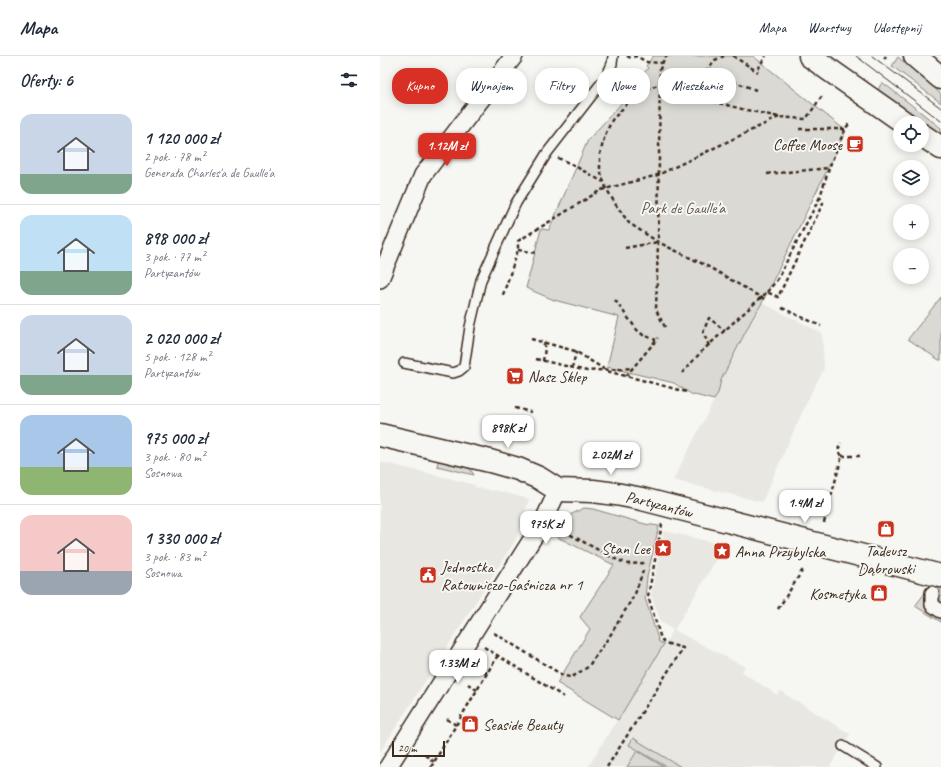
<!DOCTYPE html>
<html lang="pl">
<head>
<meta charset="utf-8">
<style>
	:root { --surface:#fff; --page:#f2f2f3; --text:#1f2937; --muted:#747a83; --line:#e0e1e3; --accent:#d93025 }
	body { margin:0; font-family:Caveat,sans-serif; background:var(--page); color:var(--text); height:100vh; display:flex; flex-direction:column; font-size:15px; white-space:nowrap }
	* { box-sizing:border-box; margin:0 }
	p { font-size:13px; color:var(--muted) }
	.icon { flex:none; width:22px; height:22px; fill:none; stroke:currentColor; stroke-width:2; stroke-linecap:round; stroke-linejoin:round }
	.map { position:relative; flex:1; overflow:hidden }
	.panel { display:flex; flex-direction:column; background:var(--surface); width:380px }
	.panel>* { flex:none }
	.guide { position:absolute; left:12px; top:12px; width:380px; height:36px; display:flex; gap:8px }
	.controls { position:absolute; left:513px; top:60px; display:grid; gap:8px }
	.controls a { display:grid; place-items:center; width:36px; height:36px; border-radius:50%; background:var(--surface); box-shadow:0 2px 10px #0003; font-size:20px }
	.scale { position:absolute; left:12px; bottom:10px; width:53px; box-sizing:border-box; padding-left:4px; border:2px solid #3b2a1e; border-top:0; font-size:11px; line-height:14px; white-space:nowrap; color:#3b2a1e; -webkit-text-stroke:3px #f6f6f2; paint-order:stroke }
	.price { position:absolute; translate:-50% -34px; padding:0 9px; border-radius:8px; background:#fff; color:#222; font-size:13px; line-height:26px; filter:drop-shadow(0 1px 2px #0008) }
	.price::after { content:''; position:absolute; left:50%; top:24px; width:12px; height:9px; margin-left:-6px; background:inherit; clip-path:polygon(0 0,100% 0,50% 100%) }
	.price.on { background:var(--accent); color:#fff }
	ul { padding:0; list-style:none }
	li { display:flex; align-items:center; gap:12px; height:100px; padding:0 20px }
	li+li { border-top:1px solid var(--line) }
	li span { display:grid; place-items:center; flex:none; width:112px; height:80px; border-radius:12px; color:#555 }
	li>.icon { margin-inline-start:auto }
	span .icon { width:48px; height:48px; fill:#fffc; stroke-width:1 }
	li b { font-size:17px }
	h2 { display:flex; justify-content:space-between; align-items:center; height:48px; padding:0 20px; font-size:17px }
	.chip { padding:0 14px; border-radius:16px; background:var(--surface); box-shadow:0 2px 10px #0003; font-size:14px; line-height:36px }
	.chip.on { background:var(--accent); color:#fff }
	header { display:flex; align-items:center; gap:24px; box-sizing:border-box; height:56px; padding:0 20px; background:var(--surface); border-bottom:1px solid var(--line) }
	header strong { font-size:19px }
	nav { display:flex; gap:22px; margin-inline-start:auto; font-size:14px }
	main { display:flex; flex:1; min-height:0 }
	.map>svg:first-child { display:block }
	.built { fill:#e8e7e2 }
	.green { fill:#dad9d3; stroke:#8a8278 }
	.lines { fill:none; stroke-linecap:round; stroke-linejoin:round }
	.service-casing { stroke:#3b2a1e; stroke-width:12 }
	.pedestrian-casing { stroke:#3b2a1e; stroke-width:16 }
	.minor-casing { stroke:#3b2a1e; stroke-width:20 }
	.tertiary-casing { stroke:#3b2a1e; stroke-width:25 }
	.primary-casing { stroke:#3b2a1e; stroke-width:25 }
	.path { stroke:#3b2a1e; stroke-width:2.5; stroke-dasharray:4 3; stroke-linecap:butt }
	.service { stroke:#f6f6f2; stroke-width:9 }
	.pedestrian { stroke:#f6f6f2; stroke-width:13 }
	.minor { stroke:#f6f6f2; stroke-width:17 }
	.tertiary { stroke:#f6f6f2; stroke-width:22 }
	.primary { stroke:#f6f6f2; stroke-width:22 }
	.tram { stroke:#3b2a1e; stroke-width:1 }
	.labels { text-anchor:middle; stroke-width:4; stroke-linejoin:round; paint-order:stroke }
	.poi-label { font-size:16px; fill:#3b2a1e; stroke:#f6f6f2; text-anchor:start }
	.park-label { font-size:16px; fill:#63564b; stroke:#f6f6f2 }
	.street-label { font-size:16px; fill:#3b2a1e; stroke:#f6f6f2 }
</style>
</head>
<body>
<header>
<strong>Mapa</strong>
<nav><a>Mapa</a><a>Warstwy</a><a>Udostępnij</a></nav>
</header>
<main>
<section class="panel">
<h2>Oferty: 6<svg class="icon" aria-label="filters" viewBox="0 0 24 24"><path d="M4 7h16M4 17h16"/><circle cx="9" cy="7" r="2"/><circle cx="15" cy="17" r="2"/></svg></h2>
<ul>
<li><span style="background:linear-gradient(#c9d6e8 75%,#7fa58c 0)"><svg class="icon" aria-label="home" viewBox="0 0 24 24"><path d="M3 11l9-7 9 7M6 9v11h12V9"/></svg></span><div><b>1 120 000 zł</b><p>2 pok. · 78 m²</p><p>Generała Charles'a de Gaulle'a</p></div></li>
<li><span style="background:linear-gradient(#bfe0f5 70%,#7fa58c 0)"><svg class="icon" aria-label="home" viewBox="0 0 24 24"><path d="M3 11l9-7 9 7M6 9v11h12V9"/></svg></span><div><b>898 000 zł</b><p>3 pok. · 77 m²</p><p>Partyzantów</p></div></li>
<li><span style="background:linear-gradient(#c9d6e8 75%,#7fa58c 0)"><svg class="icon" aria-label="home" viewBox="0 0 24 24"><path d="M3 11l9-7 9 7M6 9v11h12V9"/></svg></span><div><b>2 020 000 zł</b><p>5 pok. · 128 m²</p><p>Partyzantów</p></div></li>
<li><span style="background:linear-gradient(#a9c7e8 65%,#8fb573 0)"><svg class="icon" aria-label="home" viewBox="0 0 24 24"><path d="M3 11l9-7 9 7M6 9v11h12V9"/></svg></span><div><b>975 000 zł</b><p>3 pok. · 80 m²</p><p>Sosnowa</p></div></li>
<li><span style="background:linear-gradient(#f6c9c9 70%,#9aa5b1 0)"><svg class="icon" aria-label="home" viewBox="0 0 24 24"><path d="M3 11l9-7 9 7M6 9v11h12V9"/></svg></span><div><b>1 330 000 zł</b><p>3 pok. · 83 m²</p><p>Sosnowa</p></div></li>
</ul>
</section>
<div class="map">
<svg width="561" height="711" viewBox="0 0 561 711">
	<rect width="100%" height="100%" fill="#f6f6f2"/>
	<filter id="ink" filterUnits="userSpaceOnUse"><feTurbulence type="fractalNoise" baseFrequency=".025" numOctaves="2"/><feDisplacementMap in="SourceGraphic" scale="8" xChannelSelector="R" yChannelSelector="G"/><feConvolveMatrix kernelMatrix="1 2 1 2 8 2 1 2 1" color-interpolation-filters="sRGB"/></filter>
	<g filter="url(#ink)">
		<g class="built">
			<path d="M382 247 442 277 444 313 430 339 382 446 293 424 338 337 341 324 372 263Z"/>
			<path d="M0 406 60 420 95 429V431L113 435 114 434 149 443 136 483 0 696Z"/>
			<path d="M284 475 345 489 294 574 365 611 362 616 397 639 400 635 470 678 450 711H208L293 574 281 566 271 539Z"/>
		</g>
		<g class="green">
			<path d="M273 0H373L466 75 382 247 372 263 341 324 338 337 334 344 311 338 294 327 227 311 239 261 174 244 146 232 161 173 169 174 208 84 239 50 268 12 266 10Z"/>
			<path d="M518 1 561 38V47L512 10Z"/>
			<path d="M502 26 561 72V80L498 34Z"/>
			<path d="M561 241V304H559L528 283Z"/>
			<path d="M59 402C72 406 88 406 94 419L57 410Z"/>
			<path d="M204 452 213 453 265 468 279 470 267 521 265 542 279 586 284 588 238 664 177 627 210 573 200 561 234 509 175 480 186 461Z"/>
			<path d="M550 528 561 531V566L535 550 548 533Z"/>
			<path d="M253 682 301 711H287L249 689Z"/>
			<path d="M257 695 284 711H247Z"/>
		</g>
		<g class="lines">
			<defs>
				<g id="service">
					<path d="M24 307 73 317 79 315 84 311 90 271 101 224 129 162 136 147 167 97 226 21 232 8 233 0"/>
					<path d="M463 690 497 711"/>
				</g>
				<path id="pedestrian" d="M552 537V549L561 555"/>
				<g id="minor">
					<path d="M0 223 43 119 134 0"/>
					<path d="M8 711 163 466 178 434"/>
				</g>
				<g id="tertiary">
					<path id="s1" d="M0 379 110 405 138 413 159 422 178 434 213 435 236 438 262 443 561 520"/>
				</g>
				<g id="primary">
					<path d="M430 0 448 13 525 67"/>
					<path d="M535 0 561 22"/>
					<path d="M542 79 561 92"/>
				</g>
			</defs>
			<use href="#service" class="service-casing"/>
			<use href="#pedestrian" class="pedestrian-casing"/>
			<use href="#minor" class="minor-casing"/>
			<use href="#tertiary" class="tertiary-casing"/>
			<use href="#primary" class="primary-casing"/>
			<g class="path">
				<path d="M247 0 251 2 256 0 267 6 282 7"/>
				<path d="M353 0 378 16"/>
				<path d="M504 3 506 0"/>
				<path d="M328 13 347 23 376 34"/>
				<path d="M378 13 386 0"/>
				<path d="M308 37 335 4 344 0"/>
				<path d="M336 46 347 23"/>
				<path d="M419 73H465"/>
				<path d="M178 102 195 110 223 126"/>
				<path d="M387 118 449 112"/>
				<path d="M245 192 278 186"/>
				<path d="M138 194 157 197"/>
				<path d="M387 236 397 224 440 141"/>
				<path d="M123 239 138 194V185L221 134 278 119 399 61"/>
				<path d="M384 243 327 210 278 186 249 167 236 149 226 132 220 114V98L225 79 232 64 257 37 280 28 320 42 362 53 399 61 426 63 442 40"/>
				<path d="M235 244 257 274 263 279 276 284"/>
				<path d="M402 252 441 270"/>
				<path d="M285 271 276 254 278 186 280 13 284 3 287 0"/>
				<path d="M151 283 195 295 227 315 307 336"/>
				<path d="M329 290 323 276 329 262 345 275"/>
				<path d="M156 303 207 315 253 312"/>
				<path d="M163 305C164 299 166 292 163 286"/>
				<path d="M192 312 197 293"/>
				<path d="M302 317 322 295 387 236 398 241 443 147 440 141 449 112 465 73 469 68"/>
				<path d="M246 320 278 282"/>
				<path d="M135 352 151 356"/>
				<path d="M462 400H482"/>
				<path d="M444 467 462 400 458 394 461 387"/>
				<path d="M178 472 233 502 248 508 265 507"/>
				<path d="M398 553 424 512"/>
				<path d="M114 577 184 620 192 621 208 611 231 578 255 538 264 512"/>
				<path d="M104 591 184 641"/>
				<path d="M98 611 107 617"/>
				<path d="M88 628 97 634"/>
				<path d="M67 663 76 669"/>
				<path d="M45 699 54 706"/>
				<path d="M51 711 118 599"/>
				<path d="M227 711 303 592 285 587 281 583 268 540 282 468"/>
			</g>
			<use href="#service" class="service"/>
			<use href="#pedestrian" class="pedestrian"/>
			<use href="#minor" class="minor"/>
			<use href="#tertiary" class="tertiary"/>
			<use href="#primary" class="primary"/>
			<g class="tram">
				<path d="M476 0 561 65"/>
				<path d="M492 0 561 52"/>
			</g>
		</g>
	</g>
	<defs>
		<symbol id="cafe-square" viewBox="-11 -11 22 22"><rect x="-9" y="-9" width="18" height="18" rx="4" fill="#c8321e" stroke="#f6f6f2"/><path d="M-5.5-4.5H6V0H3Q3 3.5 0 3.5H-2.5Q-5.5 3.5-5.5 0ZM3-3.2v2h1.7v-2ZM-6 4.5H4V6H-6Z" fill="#fff"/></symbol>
		<symbol id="supermarket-square" viewBox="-11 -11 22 22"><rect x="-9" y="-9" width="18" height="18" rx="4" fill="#c8321e" stroke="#f6f6f2"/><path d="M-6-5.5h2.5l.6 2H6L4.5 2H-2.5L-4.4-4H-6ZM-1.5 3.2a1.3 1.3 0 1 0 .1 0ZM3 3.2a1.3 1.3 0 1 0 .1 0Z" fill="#fff"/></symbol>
		<symbol id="shop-square" viewBox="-11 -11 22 22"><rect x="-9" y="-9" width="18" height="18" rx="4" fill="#c8321e" stroke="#f6f6f2"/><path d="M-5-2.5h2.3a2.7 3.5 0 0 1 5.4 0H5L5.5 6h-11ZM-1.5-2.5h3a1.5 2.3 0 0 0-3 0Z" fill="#fff"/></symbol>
		<symbol id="sight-square" viewBox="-11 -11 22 22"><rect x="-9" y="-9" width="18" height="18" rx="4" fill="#c8321e" stroke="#f6f6f2"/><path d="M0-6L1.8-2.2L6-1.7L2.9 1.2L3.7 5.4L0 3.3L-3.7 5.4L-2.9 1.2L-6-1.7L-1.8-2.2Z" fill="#fff"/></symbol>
		<symbol id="civic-square" viewBox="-11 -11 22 22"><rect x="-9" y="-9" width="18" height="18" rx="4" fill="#c8321e" stroke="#f6f6f2"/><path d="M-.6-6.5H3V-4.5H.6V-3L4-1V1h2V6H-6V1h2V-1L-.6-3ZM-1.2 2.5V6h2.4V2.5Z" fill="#fff"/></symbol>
	</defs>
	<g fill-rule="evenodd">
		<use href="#cafe-square" x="465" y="78" width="20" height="20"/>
		<use href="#supermarket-square" x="125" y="310" width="20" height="20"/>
		<use href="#shop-square" x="496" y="463" width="20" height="20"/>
		<use href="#sight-square" x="273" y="482" width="20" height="20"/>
		<use href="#sight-square" x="332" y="485" width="20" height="20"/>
		<use href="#civic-square" x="38" y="509" width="20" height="20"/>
		<use href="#shop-square" x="489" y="527" width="20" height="20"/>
		<use href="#shop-square" x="80" y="658" width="20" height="20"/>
	</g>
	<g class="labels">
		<g class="poi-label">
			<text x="462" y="94" text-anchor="end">Coffee Moose</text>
			<text x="148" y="326">Nasz Sklep</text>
			<text x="270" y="498" text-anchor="end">Stan Lee</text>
			<text x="506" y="500" text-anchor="middle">Tadeusz<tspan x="506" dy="18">Dąbrowski</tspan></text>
			<text x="355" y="501">Anna Przybylska</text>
			<text x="61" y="516">Jednostka<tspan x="61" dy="18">Ratowniczo-Gaśnicza nr 1</tspan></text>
			<text x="486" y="543" text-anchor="end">Kosmetyka</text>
			<text x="103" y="674">Seaside Beauty</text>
		</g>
		<g class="park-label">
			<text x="303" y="157">Park de Gaulle'a</text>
		</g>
		<g class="street-label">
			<text dy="6" stroke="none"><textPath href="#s1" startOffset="290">Partyzantów</textPath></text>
		</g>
	</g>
</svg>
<div class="controls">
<a><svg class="icon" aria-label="locate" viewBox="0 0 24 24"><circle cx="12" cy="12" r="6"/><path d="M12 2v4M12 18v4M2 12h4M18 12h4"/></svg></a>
<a><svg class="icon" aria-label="layers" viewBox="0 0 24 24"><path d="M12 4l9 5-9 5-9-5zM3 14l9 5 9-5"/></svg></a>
<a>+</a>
<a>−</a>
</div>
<div class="scale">20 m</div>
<b class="price on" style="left:67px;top:111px">1.12M zł</b>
<b class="price" style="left:128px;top:393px">898K zł</b>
<b class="price" style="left:231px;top:420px">2.02M zł</b>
<b class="price" style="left:425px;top:468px">1.4M zł</b>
<b class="price" style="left:166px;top:489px">975K zł</b>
<b class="price" style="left:78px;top:628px">1.33M zł</b>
<div class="guide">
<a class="chip on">Kupno</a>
<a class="chip">Wynajem</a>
<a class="chip">Filtry</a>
<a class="chip">Nowe</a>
<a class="chip">Mieszkanie</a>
</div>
</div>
</main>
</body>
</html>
